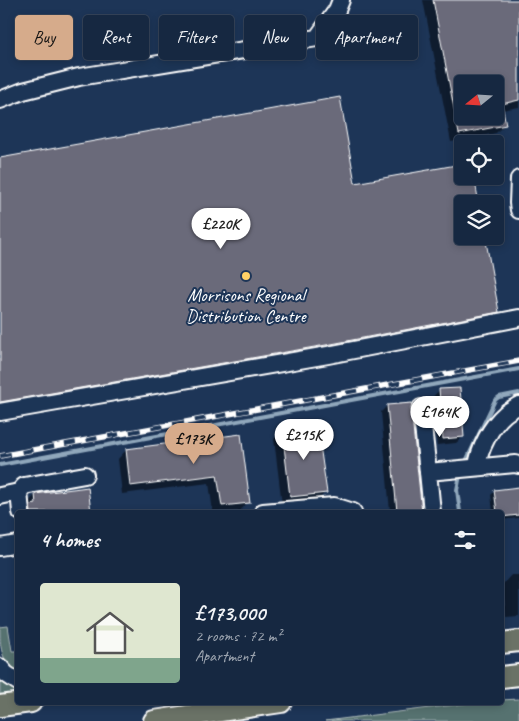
<!DOCTYPE html>
<html lang="en">
<head>
<meta charset="utf-8">
<style>
	:root { --surface:#162841; --page:#23344c; --text:#f1f3f6; --muted:#9ea6b1; --line:#35445a; --accent:#d6ab8b }
	body { margin:0; font-family:Caveat,sans-serif; background:var(--page); color:var(--text); height:100vh; display:flex; flex-direction:column; font-size:19px; white-space:nowrap }
	* { box-sizing:border-box; margin:0 }
	p { font-size:16px; color:var(--muted) }
	.icon { flex:none; width:28px; height:28px; fill:none; stroke:currentColor; stroke-width:2; stroke-linecap:round; stroke-linejoin:round }
	.map { position:relative; flex:1; overflow:hidden }
	.panel { position:absolute; left:15px; top:510px; width:489px; height:195px; display:flex; flex-direction:column; background:var(--surface); border-radius:5px; box-shadow:0 2px 8px #0003,0 0 0 1px var(--line) }
	.panel>* { flex:none }
	.guide { position:absolute; left:15px; top:15px; width:490px; height:45px; display:flex; gap:10px }
	.needle { width:32px; rotate:252deg }
	.buttons { position:absolute; left:454px; top:75px; display:grid; gap:10px }
	.buttons a { display:grid; place-items:center; width:50px; height:50px; border-radius:5px; background:var(--surface); box-shadow:0 2px 8px #0003,0 0 0 1px var(--line); font-size:25px }
	.price { position:absolute; translate:-50% -42px; padding:0 11px; border-radius:18px; background:#fff; color:#222; font-size:16px; line-height:32px; filter:drop-shadow(0 1px 2px #0008) }
	.price::after { content:''; position:absolute; left:50%; top:30px; width:15px; height:11px; margin-left:-8px; background:inherit; clip-path:polygon(0 0,100% 0,50% 100%) }
	.price.selected { background:var(--accent); color:#111 }
	ul { padding:0; list-style:none }
	li { display:flex; align-items:center; gap:15px; height:125px; padding:0 25px }
	li+li { border-top:1px solid var(--line) }
	li span { display:grid; place-items:center; flex:none; width:140px; height:100px; border-radius:5px; color:#555 }
	li>.icon { margin-inline-start:auto }
	span .icon { width:60px; height:60px; fill:#fffc; stroke-width:1 }
	li b { font-size:21px }
	h2 { display:flex; justify-content:space-between; align-items:center; height:60px; padding:0 25px; font-size:21px }
	.chip { padding:0 18px; border-radius:5px; background:var(--surface); box-shadow:0 2px 8px #0003,0 0 0 1px var(--line); font-size:18px; line-height:45px }
	.chip.selected { background:var(--accent); color:#111 }
	.map>svg:first-child { display:block }
	.green { fill:#577270; stroke:#abb8b8 }
	.shadow { fill:#0007; fill-rule:evenodd }
	.lines { fill:none; stroke-linecap:round; stroke-linejoin:round }
	.stream { stroke:#90a7bb; stroke-width:4 }
	.building { fill:#6a6a7a; stroke:#fff; fill-rule:evenodd }
	.minor-casing { stroke:#fff; stroke-width:20 }
	.major-casing { stroke:#fff; stroke-width:24 }
	.minor { stroke:#1d3557; stroke-width:16 }
	.major { stroke:#6a7266; stroke-width:20 }
	.rail-casing { stroke:#fff; stroke-width:5.5 }
	.rail { stroke:#1d3557; stroke-width:4; stroke-dasharray:11; stroke-linecap:butt }
	.poi-dot { fill:#ffd166; stroke:#1d3557; stroke-width:2 }
	.labels { text-anchor:middle; stroke-width:4; stroke-linejoin:round; paint-order:stroke }
	.poi-label { font-size:18px; fill:#fff; stroke:#1d3557 }
</style>
</head>
<body>
<div class="map">
<svg width="519" height="721" viewBox="0 0 519 721">
	<rect width="100%" height="100%" fill="#1d3557"/>
	<filter id="ink" filterUnits="userSpaceOnUse"><feTurbulence type="fractalNoise" baseFrequency=".02" numOctaves="2"/><feDisplacementMap in="SourceGraphic" scale="10" xChannelSelector="R" yChannelSelector="G"/><feConvolveMatrix kernelMatrix="1 2 1 2 8 2 1 2 1" color-interpolation-filters="sRGB"/></filter>
	<g filter="url(#ink)">
		<g class="green">
			<path d="M8 626 12 651H17L18 672C0 661 0 646 0 627Z"/>
			<path d="M0 677 17 690V696L0 698Z"/>
			<path d="M519 699V721H325L471 703 501 702V700Z"/>
		</g>
		<g class="shadow">
			<path d="M423 0H519V107L502 110 505 124 496 133 451 142ZM462 84H495V116H462Z"/>
			<path d="M0 160 354 184 462 165V236L498 311 491 318 0 407Z"/>
			<path d="M439 390 463 437 456 443 437 445 433 397Z"/>
			<path d="M387 406 410 409 420 512H390L381 412Z"/>
			<path d="M283 430 325 493 316 501 282 505 274 439Z"/>
			<path d="M240 435 248 502 240 511 213 512 209 483 122 494 118 459 126 450Z"/>
			<path d="M87 488 90 512H24L27 504 35 495Z"/>
			<path d="M519 488V518L501 520V512H493L491 495 495 491Z"/>
			<path d="M511 575H519V616L506 617 503 584Z"/>
		</g>
		<g class="lines">
			<g class="stream">
				<path d="M467 459 495 400 499 397 519 393"/>
				<path d="M0 465 519 369"/>
				<path d="M460 475 457 490 460 512"/>
			</g>
		</g>
		<g class="building">
			<path d="M433 0H519V100L502 104 506 125 459 134ZM462 84H495V116H462Z"/>
			<path d="M340 97 355 183 462 164V176H474L479 204H462V236H485L499 312 326 345 0 402V158Z"/>
			<path d="M460 388 464 437 443 439 439 389Z"/>
			<path d="M412 403 411 409 422 512H397L387 405Z"/>
			<path d="M317 425 327 493 290 497 282 429Z"/>
			<path d="M241 434 250 503 222 506 217 475 130 486 126 449Z"/>
			<path d="M88 487 91 512H31L30 505 36 504 35 494Z"/>
			<path d="M519 487V515L501 517V512H497L494 490Z"/>
		</g>
		<g class="lines">
			<defs>
				<g id="minor">
					<path d="M0 100 23 91 79 77 317 38 337 10 341 0"/>
					<path d="M519 179 518 203 519 210"/>
					<path d="M421 408 428 472"/>
					<path d="M0 412 328 355 519 318"/>
					<path d="M477 467C479 449 491 426 505 414 509 410 515 408 519 405"/>
					<path d="M0 496 19 492"/>
					<path d="M21 512 19 492 24 486 85 475"/>
					<path d="M263 512 334 506 353 512"/>
					<path d="M432 512 428 472 515 464 519 465"/>
					<path d="M0 547 18 544"/>
					<path d="M0 667 6 674 18 682"/>
				</g>
				<g id="major">
					<path d="M501 643 519 641"/>
					<path d="M501 677 519 675"/>
					<path d="M0 706 31 702"/>
					<path d="M154 721 281 702"/>
				</g>
			</defs>
			<use href="#minor" class="minor-casing"/>
			<use href="#major" class="major-casing"/>
			<use href="#minor" class="minor"/>
			<use href="#major" class="major"/>
			<defs>
				<path id="rail" d="M0 456 519 361"/>
			</defs>
			<use href="#rail" class="rail-casing"/>
			<use href="#rail" class="rail"/>
		</g>
	</g>
	<circle class="poi-dot" cx="246" cy="276" r="5"/>
	<g class="labels">
		<g class="poi-label">
			<text x="246" y="301">Morrisons Regional<tspan x="246" dy="21">Distribution Centre</tspan></text>
		</g>
	</g>
</svg>
<div class="buttons">
<a><svg class="needle" viewBox="-14 -14 28 28"><path d="M0-13l5 13h-10z" fill="#e53935"/><path d="M0 13l5-13h-10z" fill="#9ea6b1"/></svg></a>
<a><svg class="icon" aria-label="locate" viewBox="0 0 24 24"><circle cx="12" cy="12" r="6"/><path d="M12 2v4M12 18v4M2 12h4M18 12h4"/></svg></a>
<a><svg class="icon" aria-label="layers" viewBox="0 0 24 24"><path d="M12 4l9 5-9 5-9-5zM3 14l9 5 9-5"/></svg></a>
</div>
<b class="price" style="left:221px;top:250px">£220K</b>
<b class="price" style="left:440px;top:438px">£164K</b>
<b class="price" style="left:304px;top:461px">£215K</b>
<b class="price selected" style="left:194px;top:465px">£173K</b>
<div class="guide">
<a class="chip selected">Buy</a>
<a class="chip">Rent</a>
<a class="chip">Filters</a>
<a class="chip">New</a>
<a class="chip">Apartment</a>
</div>
<section class="panel">
<h2>4 homes<svg class="icon" aria-label="filters" viewBox="0 0 24 24"><path d="M4 7h16M4 17h16"/><circle cx="9" cy="7" r="2"/><circle cx="15" cy="17" r="2"/></svg></h2>
<ul>
<li><span style="background:linear-gradient(#dfe7d0 75%,#7fa58c 0)"><svg class="icon" aria-label="home" viewBox="0 0 24 24"><path d="M3 11l9-7 9 7M6 9v11h12V9"/></svg></span><div><b>£173,000</b><p>2 rooms · 72 m²</p><p>Apartment</p></div></li>
</ul>
</section>
</div>
</body>
</html>
